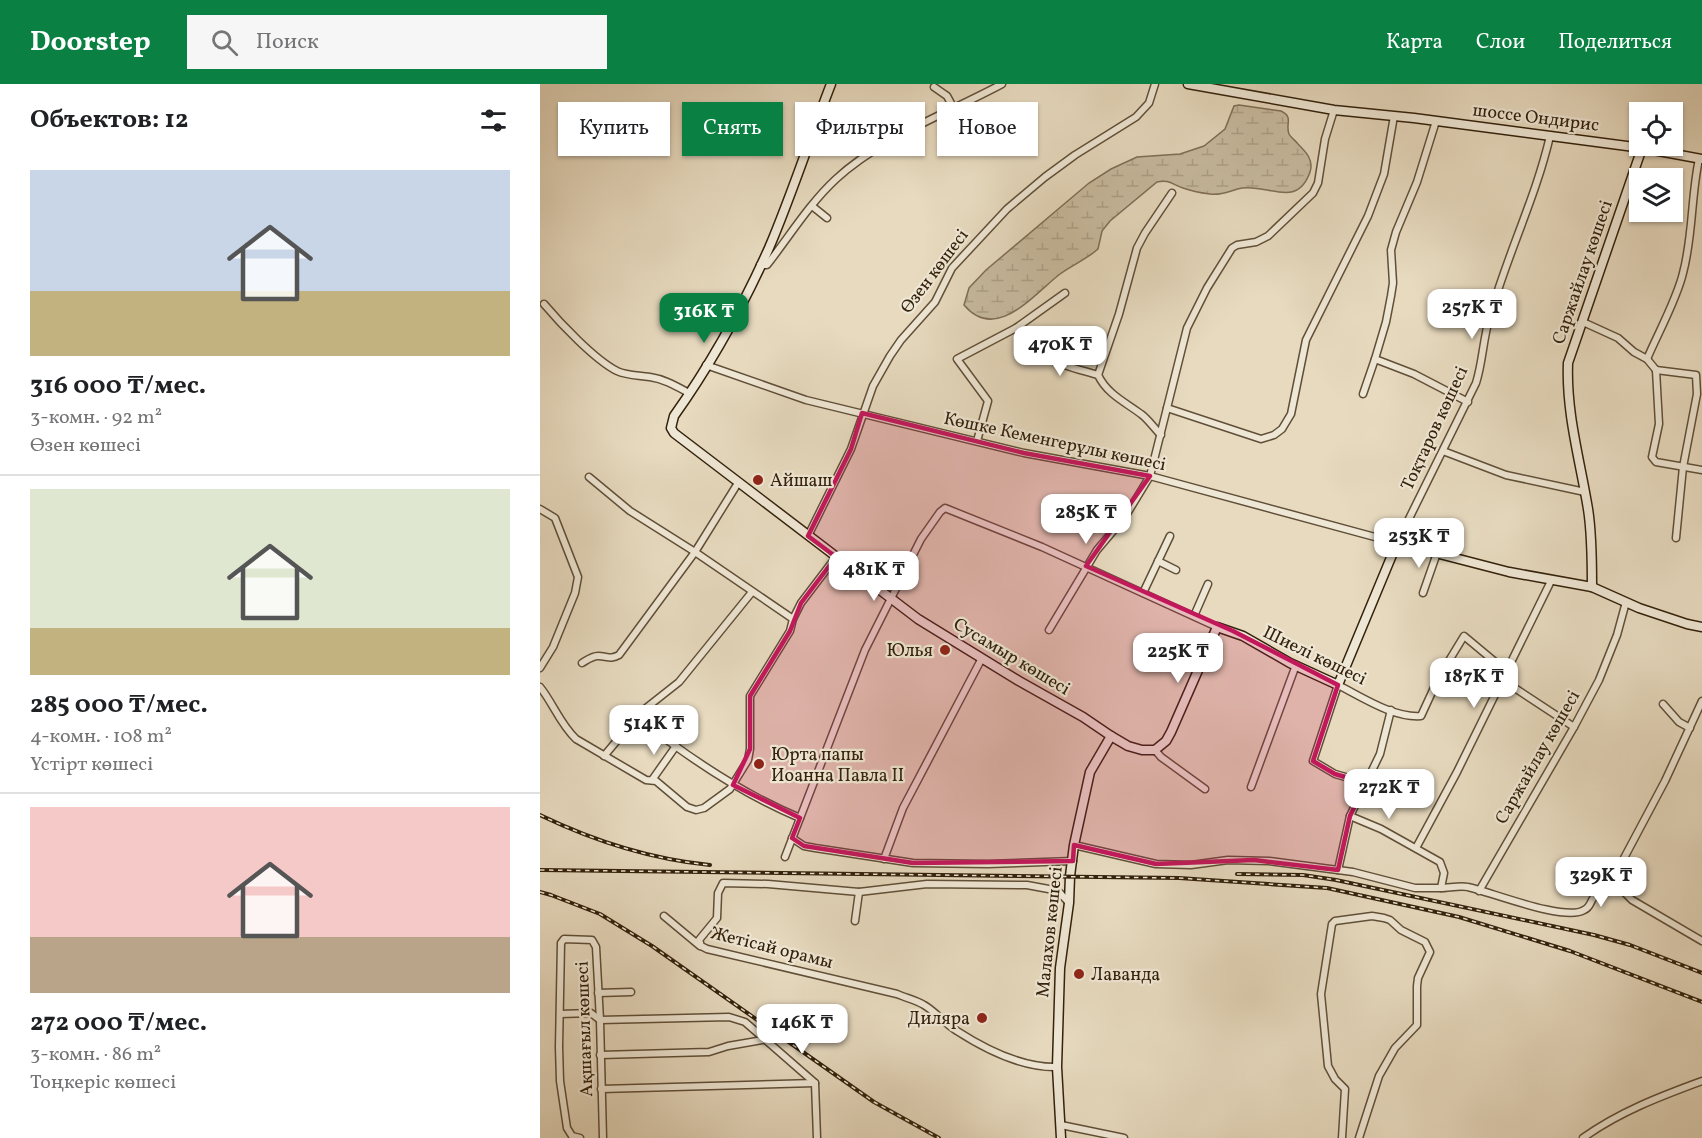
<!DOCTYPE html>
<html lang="ru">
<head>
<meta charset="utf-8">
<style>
	:root { --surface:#fff; --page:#f6f6f6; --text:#202124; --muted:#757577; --line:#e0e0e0; --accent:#0b8043 }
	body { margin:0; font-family:Vollkorn,serif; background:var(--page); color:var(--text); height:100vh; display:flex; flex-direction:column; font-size:22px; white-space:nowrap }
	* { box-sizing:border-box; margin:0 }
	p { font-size:20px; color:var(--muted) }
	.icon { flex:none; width:33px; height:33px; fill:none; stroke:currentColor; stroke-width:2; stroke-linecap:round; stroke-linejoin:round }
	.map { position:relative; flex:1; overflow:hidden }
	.side { display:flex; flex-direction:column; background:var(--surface); width:540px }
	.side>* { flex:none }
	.guide { position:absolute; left:18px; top:18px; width:570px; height:54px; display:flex; gap:12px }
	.tools { position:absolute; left:1089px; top:18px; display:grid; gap:12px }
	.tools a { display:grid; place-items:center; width:54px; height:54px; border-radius:0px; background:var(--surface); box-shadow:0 2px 4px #0004; font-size:30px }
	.price { position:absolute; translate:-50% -51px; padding:0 14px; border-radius:12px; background:#fff; color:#222; font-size:20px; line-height:39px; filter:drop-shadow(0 2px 3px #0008) }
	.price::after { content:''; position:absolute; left:50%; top:36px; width:18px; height:14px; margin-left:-9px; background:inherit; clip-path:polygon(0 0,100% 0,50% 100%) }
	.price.selected { background:var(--accent); color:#fff }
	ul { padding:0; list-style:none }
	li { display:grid; align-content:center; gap:12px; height:318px; padding:0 30px }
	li+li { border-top:2px solid var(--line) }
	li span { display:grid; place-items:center; height:186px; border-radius:0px; color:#555 }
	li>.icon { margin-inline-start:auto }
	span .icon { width:108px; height:108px; fill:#fffc; stroke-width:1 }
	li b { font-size:26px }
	h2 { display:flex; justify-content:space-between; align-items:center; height:72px; padding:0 30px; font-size:26px }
	.chip { padding:0 21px; border-radius:0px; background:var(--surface); box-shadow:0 2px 4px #0004; font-size:21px; line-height:54px }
	.chip.selected { background:var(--accent); color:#fff }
	header { display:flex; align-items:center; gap:36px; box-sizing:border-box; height:84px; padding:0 30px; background:var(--accent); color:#fff }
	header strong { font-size:28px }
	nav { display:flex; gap:33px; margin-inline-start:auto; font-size:21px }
	.search { width:420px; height:54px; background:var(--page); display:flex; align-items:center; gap:15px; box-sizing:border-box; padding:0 21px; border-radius:0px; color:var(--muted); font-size:22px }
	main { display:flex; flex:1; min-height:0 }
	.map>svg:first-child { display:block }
	.wetland { fill:url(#wetland-marsh); stroke:#7e6e56; stroke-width:1.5 }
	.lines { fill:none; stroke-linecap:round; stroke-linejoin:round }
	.street-casing { stroke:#604f38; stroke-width:9 }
	.secondary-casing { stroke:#33210b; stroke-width:11 }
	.street { stroke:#efe7d5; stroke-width:6 }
	.secondary { stroke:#efe7d5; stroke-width:8 }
	.rail-casing { stroke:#33210b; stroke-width:4 }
	.rail { stroke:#efe7d5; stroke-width:1.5; stroke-dasharray:4.5; stroke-linecap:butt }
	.marked { fill:#c2185b; fill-opacity:0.2; stroke:#c2185b; stroke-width:4.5; stroke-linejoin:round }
	.poi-dot { fill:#8f2418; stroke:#efe7d5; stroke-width:2 }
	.labels { text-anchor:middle; stroke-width:4.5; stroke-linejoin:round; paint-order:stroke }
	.street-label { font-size:18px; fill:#33210b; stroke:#efe7d5 }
	.poi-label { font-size:18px; fill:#33210b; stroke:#efe7d5; text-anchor:start }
</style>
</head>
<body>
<header>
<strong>Doorstep</strong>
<div class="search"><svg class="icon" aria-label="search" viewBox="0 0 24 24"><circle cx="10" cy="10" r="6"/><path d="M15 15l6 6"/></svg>Поиск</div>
<nav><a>Карта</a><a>Слои</a><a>Поделиться</a></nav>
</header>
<main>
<section class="side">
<h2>Объектов: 12<svg class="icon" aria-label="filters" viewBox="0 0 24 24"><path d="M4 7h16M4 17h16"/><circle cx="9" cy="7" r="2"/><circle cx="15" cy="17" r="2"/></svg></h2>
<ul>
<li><span style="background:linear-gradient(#c9d6e8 65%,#c2b280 0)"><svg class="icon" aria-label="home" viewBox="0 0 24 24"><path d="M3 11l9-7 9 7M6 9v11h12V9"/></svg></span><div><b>316 000 ₸/мес.</b><p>3-комн. · 92 m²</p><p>Өзен көшесі</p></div></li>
<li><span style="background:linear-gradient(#dfe7d0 75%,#c2b280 0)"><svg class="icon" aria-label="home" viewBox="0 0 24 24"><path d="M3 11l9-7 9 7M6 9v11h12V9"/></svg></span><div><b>285 000 ₸/мес.</b><p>4-комн. · 108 m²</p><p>Үстірт көшесі</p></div></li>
<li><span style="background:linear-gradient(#f6c9c9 70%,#b9a48a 0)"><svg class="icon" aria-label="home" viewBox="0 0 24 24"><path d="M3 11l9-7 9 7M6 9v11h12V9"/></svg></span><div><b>272 000 ₸/мес.</b><p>3-комн. · 86 m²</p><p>Тоңкерiс көшесі</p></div></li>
</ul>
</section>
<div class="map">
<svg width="1162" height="1054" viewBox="0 0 1162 1054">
	<defs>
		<pattern id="wetland-marsh" width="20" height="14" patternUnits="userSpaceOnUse" patternTransform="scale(1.5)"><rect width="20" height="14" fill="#c8bba0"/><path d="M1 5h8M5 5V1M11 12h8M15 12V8" fill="none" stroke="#aca088"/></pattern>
	</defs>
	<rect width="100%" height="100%" fill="#e7dabf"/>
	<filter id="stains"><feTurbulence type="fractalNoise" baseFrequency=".00333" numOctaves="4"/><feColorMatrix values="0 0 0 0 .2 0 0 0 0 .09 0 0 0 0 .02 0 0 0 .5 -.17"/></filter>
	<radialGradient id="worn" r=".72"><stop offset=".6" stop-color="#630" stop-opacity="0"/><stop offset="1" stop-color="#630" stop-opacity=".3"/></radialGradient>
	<path class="wetland" d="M699 21 741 27C754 33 745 40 749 50 751 54 755 56 758 60 766 68 774 76 770 88 757 125 729 100 702 104 691 106 682 112 670 110 662 109 651 107 643 104 633 101 629 95 617 98L570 137 562 147 558 165C547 175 532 181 520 190 493 211 456 259 424 221L429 204 446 186 549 99 571 85 597 73 640 70 664 62 685 45 694 22Z"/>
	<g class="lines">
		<defs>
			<g id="street">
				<path d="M394 3 407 12 414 25"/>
				<path d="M896 37 877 98 856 148 851 166 853 199 851 212 846 238 835 275 874 290 928 318"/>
				<path d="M272 122 287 134"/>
				<path d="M220 181H227C249 153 269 120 296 95 340 54 408 29 462 0"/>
				<path d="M4 220C20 239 55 276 77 287 88 292 98 291 110 293 124 295 136 302 149 309"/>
				<path d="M1043 238 1078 254 1094 268 1107 275 1116 286"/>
				<path d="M476 244 525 209"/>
				<path d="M1107 275C1118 249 1137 215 1143 189 1153 152 1151 112 1159 75"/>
				<path d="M166 281 266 316 484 369 610 392 857 459 936 299C943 277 943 254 950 232 967 171 996 113 1010 52"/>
				<path d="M1116 286 1156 291 1157 310 1143 383 1136 454"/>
				<path d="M1116 286 1119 340 1112 373 1116 378 1162 386"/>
				<path d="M558 291 579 230 597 164 605 149 632 109"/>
				<path d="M823 310 835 275"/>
				<path d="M627 324 721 355 734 351 742 345 751 330 766 256 828 132 844 90 854 32"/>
				<path d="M437 357 448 317 417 275 476 244C501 278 520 280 558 291 567 310 585 318 601 330 608 335 614 344 621 351"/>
				<path d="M903 367 966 391 1045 408"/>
				<path d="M49 393 90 427 155 468 253 535"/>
				<path d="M0 425 15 434 38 493 35 509 13 563 0 584"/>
				<path d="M268 452 311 365 333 302 350 272 361 256 395 218 412 184 467 125 505 93 535 71 596 33 609 19 615 0"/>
				<path d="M618 477 636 486"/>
				<path d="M603 509 630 452"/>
				<path d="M883 509 897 469"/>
				<path d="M654 532 668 500"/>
				<path d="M509 546 557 466 585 433 610 392 647 244 667 204 692 164 697 161 716 158 728 152 773 109 778 99 785 55 794 26"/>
				<path d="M42 579C47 576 52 572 58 572 67 572 70 576 79 571L155 468 198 399"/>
				<path d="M961 595 1034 643"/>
				<path d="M0 603C13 619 20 640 36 655L106 696 116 697 147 723 156 726 164 724 190 705 208 676 210 665V612L250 547 253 535 261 519 296 473"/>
				<path d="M1123 620 1139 638 1150 644"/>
				<path d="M127 656C169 687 212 714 260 734"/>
				<path d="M615 666 621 673 665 705"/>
				<path d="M64 672 101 628 139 598 212 508"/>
				<path d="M112 696 136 662"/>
				<path d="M826 699 795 690 773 677 798 601C822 613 853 634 881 632L899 593 924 552 966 587"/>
				<path d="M711 703 756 581"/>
				<path d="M810 732 841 745 900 778 904 789 901 804C909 804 920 801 928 803 951 808 1025 838 1044 826 1049 824 1050 820 1052 816 1061 801 1074 790 1083 776L1125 697 1162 617"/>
				<path d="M252 754 264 762 275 764 373 779 448 780 533 777"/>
				<path d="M534 761 616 780 651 781 688 776 729 777 813 788 875 804H901"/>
				<path d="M876 764 917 688 1011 497"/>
				<path d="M245 773 325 566 381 455 400 428 405 424 502 463 677 543"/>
				<path d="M344 775 363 724 442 574"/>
				<path d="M798 786 810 732 840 670 851 626"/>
				<path d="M1069 793 1092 816 1162 857"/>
				<path d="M939 807 1034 643 1059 596 1077 551 1086 518"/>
				<path d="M124 832 160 862"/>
				<path d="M315 837 319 808"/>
				<path d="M58 909 91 908"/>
				<path d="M20 930 51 929 60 936 189 933 205 938 275 999 277 1054"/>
				<path d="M60 971 169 968 188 962 228 955"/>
				<path d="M517 983C482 984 445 965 417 947 405 940 396 928 384 921 376 916 366 914 357 910L167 865 161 862 159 856 177 834 178 809 183 799 228 800 319 808 387 800 487 801 514 806 520 809 529 819"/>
				<path d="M61 1005 275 999"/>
				<path d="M521 1041 584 1054"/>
				<path d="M40 1054 32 1052 27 1044 20 997 19 963 21 859 24 855 52 856 56 863 60 936 63 1054"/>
				<path d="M802 1054 805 1005 795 995 788 982 781 910 792 840 795 837 832 832 844 834 850 836 861 846 885 858 890 868 878 894 877 902V941L855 964 839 992 819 1054"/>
				<path d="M1043 1054C1079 1028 1121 1012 1162 997"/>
			</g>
			<g id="secondary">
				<path d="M291 0C270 54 252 110 229 164 203 222 171 280 134 332L131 344 134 349 378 535 479 597 543 633 571 652 588 662 602 666H615L626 657 631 648 677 543 703 552 750 579 798 601 857 459 969 488 1052 503 1099 524 1147 540 1162 543"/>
				<path d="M648 0 794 26 874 34 1102 64 1162 75"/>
				<path d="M1052 503C1052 477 1052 450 1048 425 1040 376 1026 329 1028 279L1102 64"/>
				<path d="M521 1054 517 983 520 884 529 819 530 792 534 761 550 688 571 652"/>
			</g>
		</defs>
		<use href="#street" class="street-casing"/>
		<use href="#secondary" class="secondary-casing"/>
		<use href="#street" class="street"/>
		<use href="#secondary" class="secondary"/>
		<defs>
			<g id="rail">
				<path d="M0 731C54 757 110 775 170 781"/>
				<path d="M0 786 639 794 787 804 919 833 1030 867 1162 918"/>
				<path d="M697 790 763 791 796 796 1054 851 1090 861 1162 889"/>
				<path d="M0 808 11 811 60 830 112 862 334 1018 399 1054"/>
			</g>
		</defs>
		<use href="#rail" class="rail-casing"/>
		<use href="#rail" class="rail"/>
	</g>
	<path class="marked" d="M322 329 484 369 610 392 546 482 693 547 798 601 773 677 795 690 826 699 810 732 798 786 714 776 616 780 534 761 533 777 373 779 264 762 252 754 260 734 193 701 210 665V612L250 547 261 519 296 473 268 452 311 365Z"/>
	<g class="poi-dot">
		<circle cx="218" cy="396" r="6"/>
		<circle cx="405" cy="566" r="6"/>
		<circle cx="219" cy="680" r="6"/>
		<circle cx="539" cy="890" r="6"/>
		<circle cx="442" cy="934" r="6"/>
	</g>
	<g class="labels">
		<g class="street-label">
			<text transform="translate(996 33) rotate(7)" y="6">шоссе Ондирис</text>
			<text transform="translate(394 187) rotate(-53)" y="6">Өзен көшесі</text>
			<text transform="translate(1042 188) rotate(-71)" y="6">Саржайлау көшесі</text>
			<text transform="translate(894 344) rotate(-65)" y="6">Тоқтаров көшесі</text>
			<text transform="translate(515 357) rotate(12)" y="6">Көшке Кеменгерұлы көшесі</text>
			<text transform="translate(775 571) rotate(26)" y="6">Шиелі көшесі</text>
			<text transform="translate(472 572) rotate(31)" y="6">Сусамыр көшесі</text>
			<text transform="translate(997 673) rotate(-60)" y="6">Саржайлау көшесі</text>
			<text transform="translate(509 848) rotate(-84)" y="6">Малахов көшесі</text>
			<text transform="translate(232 863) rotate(14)" y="6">Жетісай орамы</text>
			<text transform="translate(44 945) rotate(-92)" y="6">Ақшағыл көшесі</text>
		</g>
		<g class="poi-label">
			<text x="230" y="402">Айшаш</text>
			<text x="393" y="572" text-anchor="end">Юлья</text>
			<text x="231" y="676">Юрта папы<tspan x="231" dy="21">Иоанна Павла II</tspan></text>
			<text x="551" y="896">Лаванда</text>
			<text x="430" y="940" text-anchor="end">Диляра</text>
		</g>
	</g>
	<rect width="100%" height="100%" filter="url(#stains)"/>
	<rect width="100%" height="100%" fill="url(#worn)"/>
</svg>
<div class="tools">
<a><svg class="icon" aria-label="locate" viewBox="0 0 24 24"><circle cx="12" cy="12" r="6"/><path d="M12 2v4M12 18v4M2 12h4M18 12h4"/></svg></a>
<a><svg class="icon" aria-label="layers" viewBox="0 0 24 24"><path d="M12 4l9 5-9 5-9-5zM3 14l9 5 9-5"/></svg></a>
</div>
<b class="price" style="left:932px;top:256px">257K ₸</b>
<b class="price selected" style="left:164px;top:260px">316K ₸</b>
<b class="price" style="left:520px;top:293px">470K ₸</b>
<b class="price" style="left:546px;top:461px">285K ₸</b>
<b class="price" style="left:879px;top:485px">253K ₸</b>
<b class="price" style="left:334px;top:518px">481K ₸</b>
<b class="price" style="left:638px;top:600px">225K ₸</b>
<b class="price" style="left:934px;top:625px">187K ₸</b>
<b class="price" style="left:114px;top:672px">514K ₸</b>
<b class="price" style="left:849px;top:736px">272K ₸</b>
<b class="price" style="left:1061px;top:824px">329K ₸</b>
<b class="price" style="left:262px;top:971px">146K ₸</b>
<div class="guide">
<a class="chip">Купить</a>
<a class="chip selected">Снять</a>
<a class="chip">Фильтры</a>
<a class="chip">Новое</a>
</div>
</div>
</main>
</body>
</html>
